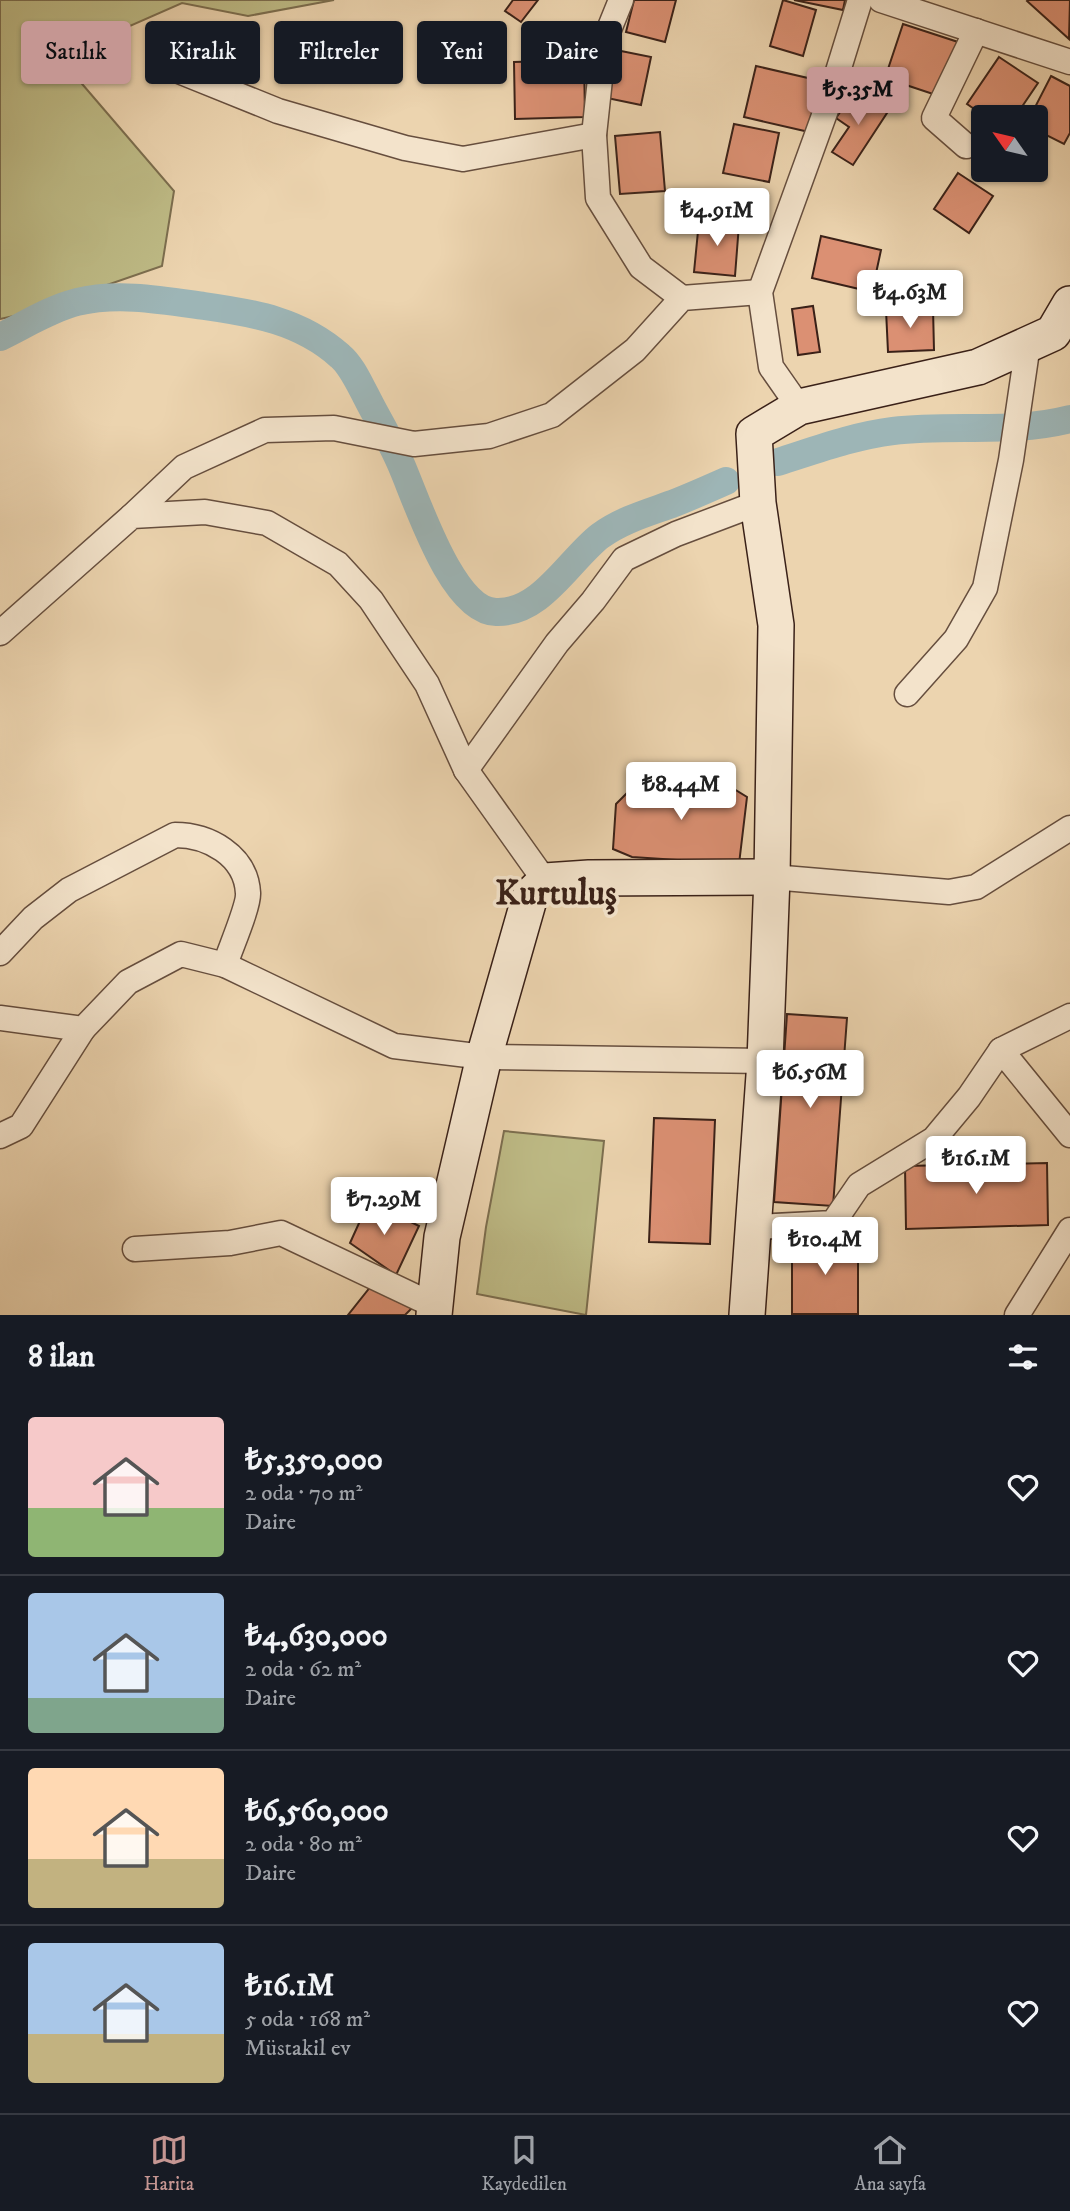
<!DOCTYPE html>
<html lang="tr">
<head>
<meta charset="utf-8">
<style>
	:root { --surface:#171b24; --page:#242831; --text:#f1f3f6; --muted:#9ea1a6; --line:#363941; --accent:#c59692 }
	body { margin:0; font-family:"IM FELL DW Pica",serif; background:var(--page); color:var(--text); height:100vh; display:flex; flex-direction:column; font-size:26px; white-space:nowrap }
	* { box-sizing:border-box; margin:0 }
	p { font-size:23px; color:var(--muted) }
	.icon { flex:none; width:38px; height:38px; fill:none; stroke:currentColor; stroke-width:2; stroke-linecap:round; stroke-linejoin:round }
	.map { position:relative; height:1315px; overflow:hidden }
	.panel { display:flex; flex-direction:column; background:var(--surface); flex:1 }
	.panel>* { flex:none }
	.hud { position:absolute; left:21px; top:21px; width:700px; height:63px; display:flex; gap:14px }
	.needle { width:46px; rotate:304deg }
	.buttons { position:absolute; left:971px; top:105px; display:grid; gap:14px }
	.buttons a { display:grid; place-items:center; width:77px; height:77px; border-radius:7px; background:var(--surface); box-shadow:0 2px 5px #0004; font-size:35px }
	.price { position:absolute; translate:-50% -60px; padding:0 16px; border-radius:7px; background:#fff; color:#222; font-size:23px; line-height:46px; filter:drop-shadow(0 2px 4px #0008) }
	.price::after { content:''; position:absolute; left:50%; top:42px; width:21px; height:16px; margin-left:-10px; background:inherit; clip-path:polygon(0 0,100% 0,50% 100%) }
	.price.on { background:var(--accent); color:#111 }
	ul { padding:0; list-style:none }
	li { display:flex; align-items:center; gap:21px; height:175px; padding:0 28px }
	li+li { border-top:2px solid var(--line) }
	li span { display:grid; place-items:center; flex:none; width:196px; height:140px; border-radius:7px; color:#555 }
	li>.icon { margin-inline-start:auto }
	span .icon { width:84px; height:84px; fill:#fffc; stroke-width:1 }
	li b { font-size:30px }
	h2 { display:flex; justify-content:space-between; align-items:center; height:84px; padding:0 28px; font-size:30px }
	.pill { padding:0 24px; border-radius:7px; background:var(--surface); box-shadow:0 2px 5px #0004; font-size:24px; line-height:63px }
	.pill.on { background:var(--accent); color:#111 }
	.dock { display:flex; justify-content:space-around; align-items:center; height:98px; border-top:2px solid var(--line); background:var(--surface); font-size:19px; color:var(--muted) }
	.dock a { display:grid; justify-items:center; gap:4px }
	.dock .on { color:var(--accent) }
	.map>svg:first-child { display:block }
	.green { fill:#bebb86; stroke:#7c6e4f; stroke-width:2 }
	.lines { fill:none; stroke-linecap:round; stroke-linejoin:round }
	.canal { stroke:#9db5b6; stroke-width:28 }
	.building { fill:#db9073; stroke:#3a2118; stroke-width:2 }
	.street-casing { stroke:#664e3e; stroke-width:27 }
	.secondary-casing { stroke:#3a2118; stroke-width:38 }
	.street { stroke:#f3e3cb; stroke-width:24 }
	.secondary { stroke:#f3e3cb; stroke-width:35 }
	.labels { text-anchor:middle; stroke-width:7; stroke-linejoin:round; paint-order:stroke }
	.district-label { font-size:35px; font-weight:bold; fill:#3a2118; stroke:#f3e3cb }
</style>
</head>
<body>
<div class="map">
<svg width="1070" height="1315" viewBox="0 0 1070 1315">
	<rect width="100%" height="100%" fill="#ecd4af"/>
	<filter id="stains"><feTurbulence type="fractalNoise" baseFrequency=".00286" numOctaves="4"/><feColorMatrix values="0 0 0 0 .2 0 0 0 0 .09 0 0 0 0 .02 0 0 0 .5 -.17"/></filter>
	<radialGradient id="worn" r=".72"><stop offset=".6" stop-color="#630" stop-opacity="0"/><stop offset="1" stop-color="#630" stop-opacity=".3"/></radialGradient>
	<g class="green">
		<path d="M0 0H334L248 16 182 3 59 57 174 191 162 266 23 314 0 319Z"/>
		<path d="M504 1131 604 1141 586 1315 477 1294 486 1227Z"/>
	</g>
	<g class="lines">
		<g class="canal">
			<path d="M0 337C23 326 52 308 77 302 118 292 162 300 204 306 254 313 301 321 340 356 351 365 359 383 366 396 377 418 390 439 400 462 416 497 451 611 496 612 541 614 569 560 600 536 622 520 647 513 672 504 690 497 708 489 726 481"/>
			<path d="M778 462C816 450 853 436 893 431 952 424 1012 434 1070 419"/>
		</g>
	</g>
	<g class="building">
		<path d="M513 0H538L521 22 505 11Z"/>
		<path d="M634 0H676L665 42 626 32Z"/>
		<path d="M783 0 816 10 803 56 770 46Z"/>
		<path d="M794 0H845L843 10Z"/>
		<path d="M1028 0H1070L1069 39 1027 1Z"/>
		<path d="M903 24 958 42 939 96 885 78Z"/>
		<path d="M616 50 651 57 641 105 607 98Z"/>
		<path d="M999 57 1038 83 1015 117H986L967 104Z"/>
		<path d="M584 60 585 117 515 119 514 62Z"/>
		<path d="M756 66 821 81 809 132 744 117Z"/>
		<path d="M1051 76 1070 86V133L1064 144 1036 130V117H1030Z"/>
		<path d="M854 92 887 113 853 165 832 152 849 127 836 118Z"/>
		<path d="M734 124 779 133 769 182 723 173Z"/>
		<path d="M660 132 665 191 620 194 615 136Z"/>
		<path d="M958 173 993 196 969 233 934 209Z"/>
		<path d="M699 221 739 224 735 276 694 272Z"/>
		<path d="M821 236 881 250 872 292 812 278Z"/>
		<path d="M813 306 820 352 798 355 792 309Z"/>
		<path d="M933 308 934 350 888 352 886 310Z"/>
		<path d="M640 780 729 786 747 797 739 864 632 857 613 849 616 804Z"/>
		<path d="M787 1014 847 1018 833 1206 774 1202Z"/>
		<path d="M654 1118 715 1120 710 1244 649 1242Z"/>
		<path d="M1047 1163 1048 1225 906 1229 905 1166Z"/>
		<path d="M369 1201 419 1226 396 1275 350 1243Z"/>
		<path d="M858 1240V1314H792V1241Z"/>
		<path d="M375 1281 415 1305 405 1315H348Z"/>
	</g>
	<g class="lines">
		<defs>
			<g id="street">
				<path d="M621 0 604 42 594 135 598 198 641 267 682 298"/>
				<path d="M881 0 1070 62"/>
				<path d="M174 69 278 111 405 148 463 159 594 135"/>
				<path d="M966 146 934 118 976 31"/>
				<path d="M799 407 771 367 760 292 826 110 860 0"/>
				<path d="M132 516 184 467 265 430 334 428 414 444 489 436 552 415 635 350 682 298 760 292"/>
				<path d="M0 633 132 516 205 512 267 523 338 564 371 600 427 684 466 770 545 881"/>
				<path d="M907 694 956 639 985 588 1011 460 1028 344"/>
				<path d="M466 770 557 643 593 601 624 559 676 534 758 503"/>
				<path d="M772 877 949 892 976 887 1070 828"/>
				<path d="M0 953 33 918 69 890 175 835C208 835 246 855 248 893 249 906 230 949 225 965"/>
				<path d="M0 1018 83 1029 128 982 181 954 225 965 394 1046 484 1057 765 1061"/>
				<path d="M1001 1050 1070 1135"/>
				<path d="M0 1136 21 1126 83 1029"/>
				<path d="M755 1227 833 1223 859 1185 934 1139 969 1097 1001 1050 1070 1016"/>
				<path d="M135 1249 230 1243 281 1233 435 1306"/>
				<path d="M1017 1315 1070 1230"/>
			</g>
			<g id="secondary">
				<path d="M434 1315 442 1237 484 1057 530 896 545 881 589 878 772 877"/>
				<path d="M747 1315 765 1061 772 877 776 625 758 503 754 434 799 407 978 367 1053 333 1070 304"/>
			</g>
		</defs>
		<use href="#street" class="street-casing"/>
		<use href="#secondary" class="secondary-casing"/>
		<use href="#street" class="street"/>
		<use href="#secondary" class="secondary"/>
	</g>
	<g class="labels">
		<g class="district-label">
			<text x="556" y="904">Kurtuluş</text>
		</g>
	</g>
	<rect width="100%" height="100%" filter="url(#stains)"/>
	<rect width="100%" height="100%" fill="url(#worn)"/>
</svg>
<div class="buttons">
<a><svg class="needle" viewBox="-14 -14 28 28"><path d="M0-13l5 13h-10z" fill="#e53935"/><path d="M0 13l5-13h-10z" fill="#9ea1a6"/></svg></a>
</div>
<b class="price on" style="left:858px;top:127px">₺5.35M</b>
<b class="price" style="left:717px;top:248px">₺4.91M</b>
<b class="price" style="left:910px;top:330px">₺4.63M</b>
<b class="price" style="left:681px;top:822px">₺8.44M</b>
<b class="price" style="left:810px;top:1110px">₺6.56M</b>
<b class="price" style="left:976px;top:1196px">₺16.1M</b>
<b class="price" style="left:384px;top:1237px">₺7.29M</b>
<b class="price" style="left:825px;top:1277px">₺10.4M</b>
<div class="hud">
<a class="pill on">Satılık</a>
<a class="pill">Kiralık</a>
<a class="pill">Filtreler</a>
<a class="pill">Yeni</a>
<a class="pill">Daire</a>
</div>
</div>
<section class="panel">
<h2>8 ilan<svg class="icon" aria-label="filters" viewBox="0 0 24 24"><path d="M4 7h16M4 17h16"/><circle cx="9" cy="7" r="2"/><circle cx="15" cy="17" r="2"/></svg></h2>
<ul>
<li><span style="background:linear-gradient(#f6c9c9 65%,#8fb573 0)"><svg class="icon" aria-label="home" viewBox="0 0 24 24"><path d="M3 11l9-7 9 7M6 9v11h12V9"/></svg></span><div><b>₺5,350,000</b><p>2 oda · 70 m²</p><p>Daire</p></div><svg class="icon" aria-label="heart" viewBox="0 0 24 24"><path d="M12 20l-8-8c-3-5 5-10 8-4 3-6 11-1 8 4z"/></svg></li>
<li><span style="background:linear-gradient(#a9c7e8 75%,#7fa58c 0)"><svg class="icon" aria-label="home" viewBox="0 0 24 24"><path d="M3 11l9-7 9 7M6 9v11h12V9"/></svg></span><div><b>₺4,630,000</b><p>2 oda · 62 m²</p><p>Daire</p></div><svg class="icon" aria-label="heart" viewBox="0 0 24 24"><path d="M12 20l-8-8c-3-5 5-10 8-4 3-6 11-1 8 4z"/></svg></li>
<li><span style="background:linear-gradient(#ffd9b3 65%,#c2b280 0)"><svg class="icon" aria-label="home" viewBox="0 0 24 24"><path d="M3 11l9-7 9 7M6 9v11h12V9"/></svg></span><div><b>₺6,560,000</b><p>2 oda · 80 m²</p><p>Daire</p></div><svg class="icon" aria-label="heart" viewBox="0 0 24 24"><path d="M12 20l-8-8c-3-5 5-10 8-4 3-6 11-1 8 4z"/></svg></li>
<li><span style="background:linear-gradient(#a9c7e8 65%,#c2b280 0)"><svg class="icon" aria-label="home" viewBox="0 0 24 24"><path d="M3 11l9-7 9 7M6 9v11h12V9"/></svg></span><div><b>₺16.1M</b><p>5 oda · 168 m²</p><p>Müstakil ev</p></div><svg class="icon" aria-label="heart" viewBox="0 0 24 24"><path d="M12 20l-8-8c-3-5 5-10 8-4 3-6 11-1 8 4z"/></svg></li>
</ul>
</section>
<nav class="dock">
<a class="on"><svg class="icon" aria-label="map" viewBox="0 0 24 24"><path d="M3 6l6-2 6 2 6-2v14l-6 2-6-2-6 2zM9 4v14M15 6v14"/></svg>Harita</a>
<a><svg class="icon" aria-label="saved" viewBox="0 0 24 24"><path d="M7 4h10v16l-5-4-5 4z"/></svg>Kaydedilen</a>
<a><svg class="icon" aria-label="home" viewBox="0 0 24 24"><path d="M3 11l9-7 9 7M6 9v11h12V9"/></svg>Ana sayfa</a>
</nav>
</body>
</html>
